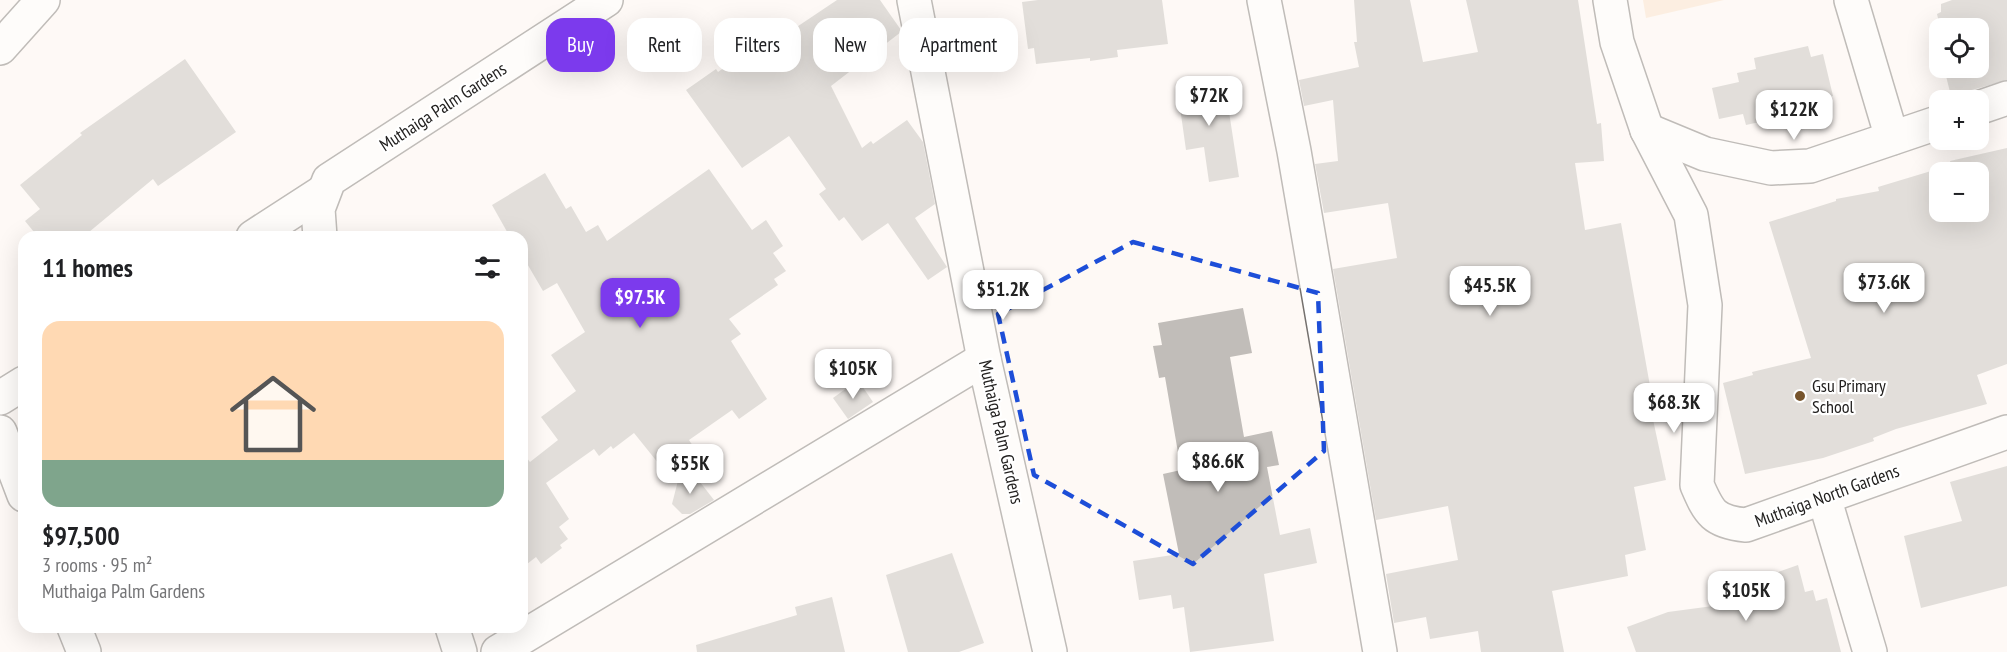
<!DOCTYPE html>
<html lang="en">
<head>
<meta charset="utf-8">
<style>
	:root { --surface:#fff; --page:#f6f6f6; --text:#202124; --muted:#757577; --line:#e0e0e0; --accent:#7c3aed }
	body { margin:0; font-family:"PT Sans Narrow",sans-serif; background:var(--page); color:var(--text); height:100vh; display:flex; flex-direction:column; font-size:22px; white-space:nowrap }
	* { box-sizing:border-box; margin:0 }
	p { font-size:20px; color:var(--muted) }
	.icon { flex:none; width:33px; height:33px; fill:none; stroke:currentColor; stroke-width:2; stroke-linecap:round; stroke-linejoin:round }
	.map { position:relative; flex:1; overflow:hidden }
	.panel { position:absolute; left:18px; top:231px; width:510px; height:402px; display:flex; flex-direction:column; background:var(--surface); border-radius:18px; box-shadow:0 6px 24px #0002 }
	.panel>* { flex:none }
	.banner { position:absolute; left:546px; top:18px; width:570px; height:54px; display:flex; gap:12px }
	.fabs { position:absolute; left:1929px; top:18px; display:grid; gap:12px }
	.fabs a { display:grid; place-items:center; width:60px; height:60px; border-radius:12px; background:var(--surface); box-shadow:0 6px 24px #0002; font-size:30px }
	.price { position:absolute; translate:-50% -51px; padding:0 14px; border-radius:12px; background:#fff; color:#222; font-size:20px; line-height:39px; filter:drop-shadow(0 2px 3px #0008) }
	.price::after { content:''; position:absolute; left:50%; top:36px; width:18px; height:14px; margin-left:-9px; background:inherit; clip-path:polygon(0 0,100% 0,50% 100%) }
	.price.current { background:var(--accent); color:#fff }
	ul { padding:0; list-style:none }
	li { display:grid; align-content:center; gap:12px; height:318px; padding:0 24px }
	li+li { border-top:2px solid var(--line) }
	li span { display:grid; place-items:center; height:186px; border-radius:18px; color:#555 }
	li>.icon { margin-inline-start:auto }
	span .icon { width:108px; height:108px; fill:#fffc; stroke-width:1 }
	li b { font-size:26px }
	h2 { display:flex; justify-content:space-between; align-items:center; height:72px; padding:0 24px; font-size:26px }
	.pill { padding:0 21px; border-radius:18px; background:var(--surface); box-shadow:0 6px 24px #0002; font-size:21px; line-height:54px }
	.pill.current { background:var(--accent); color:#fff }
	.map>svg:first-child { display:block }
	.green { fill:#fae1c8 }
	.building { fill:#c1bdb9; fill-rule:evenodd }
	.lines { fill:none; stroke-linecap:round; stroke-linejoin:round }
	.street-casing { stroke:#75716e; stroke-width:36 }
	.street { stroke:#fff; stroke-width:33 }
	.marked { fill:none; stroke:#1d4ed8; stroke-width:4.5; stroke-dasharray:12 8; stroke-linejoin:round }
	.poi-dot { fill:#77542c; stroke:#fff; stroke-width:2 }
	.labels { text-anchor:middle; stroke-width:4.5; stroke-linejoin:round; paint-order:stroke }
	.street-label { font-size:18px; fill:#22201f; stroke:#fff }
	.poi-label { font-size:18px; fill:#22201f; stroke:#fff; text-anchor:start }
</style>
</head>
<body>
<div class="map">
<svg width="2007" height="652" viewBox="0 0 2007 652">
	<rect width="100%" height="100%" fill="#fef9f5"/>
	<path class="green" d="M1643 0H1724L1646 18Z"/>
	<g class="building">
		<path d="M837 0H880L901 30V32L831 86 862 148 871 141 873 144 907 120 923 142 935 204 915 218 947 267 928 280 888 223 862 241 844 217 839 221 819 194 826 189 789 136 742 168 686 90 716 69 718 72 756 45 761 51Z"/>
		<path d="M1038 0H1162L1168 44 1117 50 1118 57 1090 61V58L1036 64 1034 48 1028 49 1022 2Z"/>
		<path d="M1354 0H1410L1423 62 1478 52 1466 0H1578L1597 124 1601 123 1604 161 1575 163 1585 230 1621 223 1650 386 1646 387 1666 480 1634 487 1646 550 1625 555 1628 576 1552 591 1564 652H1481L1478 631 1430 639 1426 617 1394 623 1386 574 1458 560 1448 506 1376 520 1333 269 1397 258 1388 203 1324 213 1315 164 1338 161 1333 100 1304 106 1299 80 1359 67 1354 42H1357Z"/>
		<path d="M1952 0H2007V80L1972 90 1963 97 1952 100 1944 68H1978V28H1940V47L1935 28 1940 27 1937 14 1941 12V4Z"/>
		<path d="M1808 46 1811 57 1823 54 1833 96 1822 99 1823 108 1746 125 1743 114 1719 119 1712 88 1739 82 1737 73 1756 69 1754 58Z"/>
		<path d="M185 59 236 132 158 186 153 179 83 237H38L25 221 40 209 20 185 82 135 80 133Z"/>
		<path d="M1224 79 1239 177 1209 182 1204 147 1186 150 1177 86Z"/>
		<path d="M2007 148V364L1977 375 1987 404 1896 429 1873 438 1874 441 1823 458 1745 474 1723 383 1753 375 1752 372 1811 358 1769 222 1836 201V199L1879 191 1878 187 1951 165 1950 161ZM1940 172H1978V212H1940Z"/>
		<path d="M709 169 752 230 766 220 783 246 773 253 786 271 774 279 778 285 729 319 741 334 731 341 767 399 739 419 732 410 689 440 693 446 663 469 634 433 613 449 611 446 599 456 594 449 546 483 569 519 559 527 568 539 560 545 562 548 541 564 536 557 522 568V452L530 462 558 440 541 417 576 391 551 355 585 332 557 283 543 291 522 255V237H510L492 205 545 173 566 209 571 206 586 232 598 225 607 241Z"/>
		<path d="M1243 308 1252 353 1230 357 1244 437 1272 431 1279 465 1267 467 1280 535 1310 528 1317 563 1264 574 1274 641 1190 652 1184 607 1173 609 1171 595 1139 600 1133 561 1179 554 1163 474 1181 470 1165 377 1159 378 1153 346 1162 345 1158 323Z"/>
		<path d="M858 380 873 402 848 419 833 398Z"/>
		<path d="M2007 466V586L1921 608 1904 536 1962 521 1950 482Z"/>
		<path d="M681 469 700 482 714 500 690 514H682L672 504Z"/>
		<path d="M952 553 984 643 959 652H908L886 575Z"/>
		<path d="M1798 565 1805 592 1813 590 1816 601 1827 598 1841 652H1636L1627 627 1668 612 1728 604 1725 591Z"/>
		<path d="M832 597 845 652H697L696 645 797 615 795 607Z"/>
	</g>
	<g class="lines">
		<defs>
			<g id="street">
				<path d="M914 0 984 359 1050 652"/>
				<path d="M1264 0 1294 151 1380 652"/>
				<path d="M1610 0 1617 42 1647 130 1691 215 1705 305 1697 485C1709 513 1714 522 1746 525L2007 432"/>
				<path d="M1851 0 1892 138"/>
				<path d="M0 48 43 0"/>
				<path d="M1978 108 2007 98"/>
				<path d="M1647 130 1705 154 1771 168 1810 166 1940 122"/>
				<path d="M253 237 324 191"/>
				<path d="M320 237 318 209 329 180 606 0"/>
				<path d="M0 398 24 383"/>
				<path d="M0 432 24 495"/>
				<path d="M1824 497 1870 652"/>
				<path d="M74 627 84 652"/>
				<path d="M452 627 460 652"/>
				<path d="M498 652 984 359"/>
			</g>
		</defs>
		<use href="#street" class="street-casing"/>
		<use href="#street" class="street"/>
	</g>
	<path d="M0 0H2007V652H0ZM1133 242 1318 293 1324 451 1193 564 1034 475 998 314Z" fill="#fef9f5" fill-opacity=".55" fill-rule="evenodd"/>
	<path class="marked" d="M1133 242 1318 293 1324 451 1193 564 1034 475 998 314Z"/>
	<circle class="poi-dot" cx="1800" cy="396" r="6"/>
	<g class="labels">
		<g class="street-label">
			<text transform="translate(443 107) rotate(-33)" y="6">Muthaiga Palm Gardens</text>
			<text transform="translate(1001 432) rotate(77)" y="6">Muthaiga Palm Gardens</text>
			<text transform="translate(1827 496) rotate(-20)" y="6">Muthaiga North Gardens</text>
		</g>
		<g class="poi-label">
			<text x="1812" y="392">Gsu Primary<tspan x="1812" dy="21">School</tspan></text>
		</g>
	</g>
</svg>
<div class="fabs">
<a><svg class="icon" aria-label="locate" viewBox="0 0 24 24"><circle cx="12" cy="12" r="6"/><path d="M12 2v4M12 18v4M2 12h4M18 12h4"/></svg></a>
<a>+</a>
<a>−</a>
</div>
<b class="price" style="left:1209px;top:127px">$72K</b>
<b class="price" style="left:1794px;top:141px">$122K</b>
<b class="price" style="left:1884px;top:314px">$73.6K</b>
<b class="price" style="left:1490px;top:317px">$45.5K</b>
<b class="price" style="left:1003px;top:321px">$51.2K</b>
<b class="price current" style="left:640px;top:329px">$97.5K</b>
<b class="price" style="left:853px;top:400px">$105K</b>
<b class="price" style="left:1674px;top:434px">$68.3K</b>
<b class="price" style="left:1218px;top:493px">$86.6K</b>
<b class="price" style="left:690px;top:495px">$55K</b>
<b class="price" style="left:1746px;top:622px">$105K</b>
<div class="banner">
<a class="pill current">Buy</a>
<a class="pill">Rent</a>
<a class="pill">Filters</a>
<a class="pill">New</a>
<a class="pill">Apartment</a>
</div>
<section class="panel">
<h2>11 homes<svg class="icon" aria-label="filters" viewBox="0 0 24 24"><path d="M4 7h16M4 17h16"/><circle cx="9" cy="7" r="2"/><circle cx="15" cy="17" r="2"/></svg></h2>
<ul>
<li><span style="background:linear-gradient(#ffd9b3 75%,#7fa58c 0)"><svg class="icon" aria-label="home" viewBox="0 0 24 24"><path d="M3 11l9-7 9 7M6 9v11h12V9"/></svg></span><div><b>$97,500</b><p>3 rooms · 95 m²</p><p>Muthaiga Palm Gardens</p></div></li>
</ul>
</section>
</div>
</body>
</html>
